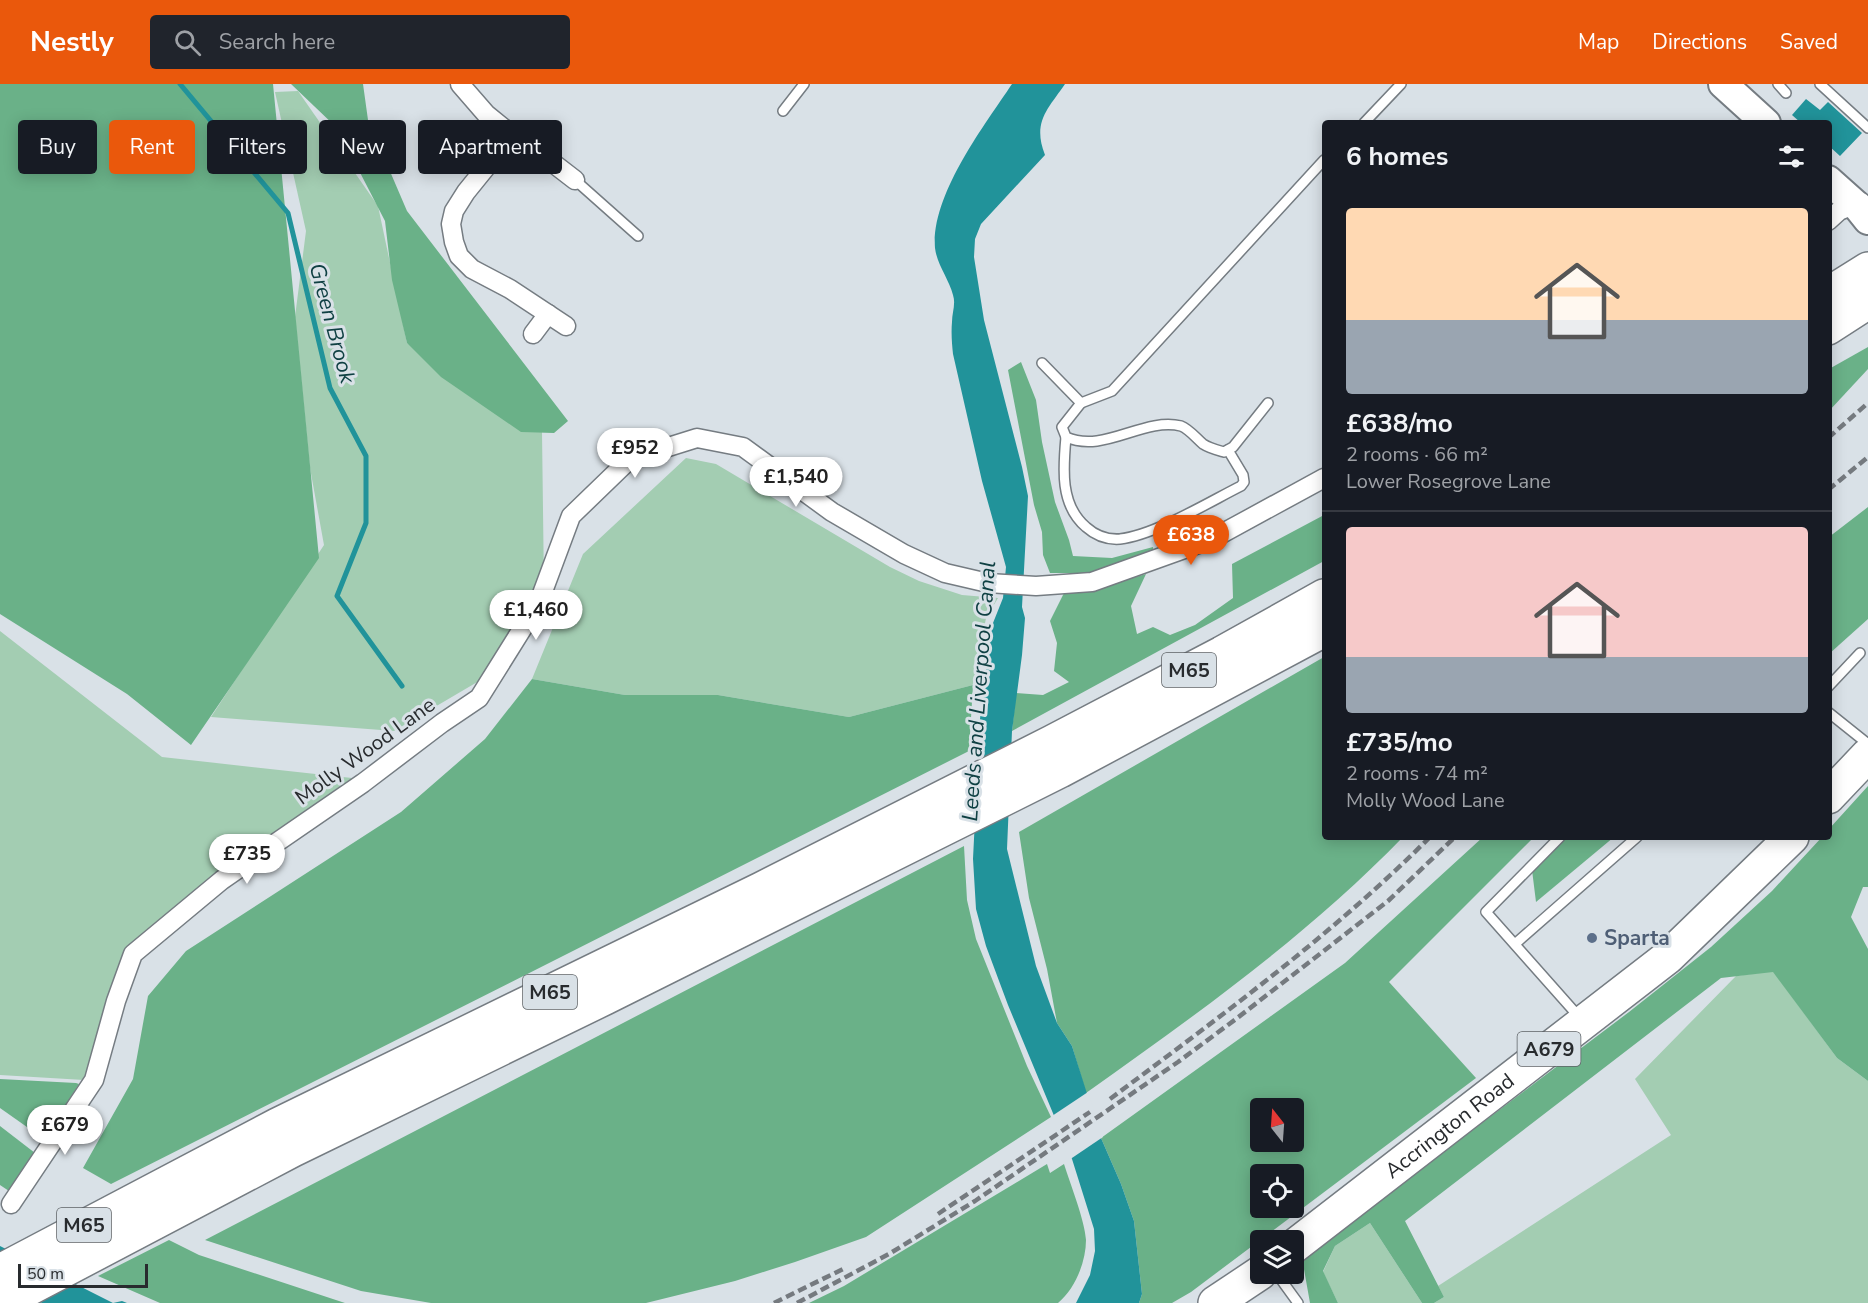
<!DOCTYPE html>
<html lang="en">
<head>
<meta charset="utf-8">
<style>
	:root { --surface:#171b24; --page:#20242c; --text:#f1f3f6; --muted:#9ea1a6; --line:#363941; --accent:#ea580c }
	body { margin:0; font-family:"Nunito Sans",sans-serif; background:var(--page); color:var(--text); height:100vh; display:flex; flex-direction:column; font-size:22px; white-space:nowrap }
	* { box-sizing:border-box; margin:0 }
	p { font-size:20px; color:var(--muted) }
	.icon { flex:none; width:33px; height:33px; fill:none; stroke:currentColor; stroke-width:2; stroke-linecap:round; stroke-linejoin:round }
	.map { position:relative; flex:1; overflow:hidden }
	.sheet { position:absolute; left:1322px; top:36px; width:510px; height:720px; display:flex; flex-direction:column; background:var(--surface); border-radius:6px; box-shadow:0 3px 15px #0003 }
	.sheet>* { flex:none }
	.guide { position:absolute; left:18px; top:36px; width:570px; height:54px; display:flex; gap:12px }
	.needle { width:39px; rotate:343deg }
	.buttons { position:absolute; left:1250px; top:1014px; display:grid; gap:12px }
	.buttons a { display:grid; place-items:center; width:54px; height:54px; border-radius:6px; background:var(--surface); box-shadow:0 3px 15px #0003; font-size:30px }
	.scale { position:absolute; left:18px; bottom:15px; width:130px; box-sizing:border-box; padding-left:6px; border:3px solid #282b2e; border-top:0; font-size:16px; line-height:21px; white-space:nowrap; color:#282b2e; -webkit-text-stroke:4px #d9e1e7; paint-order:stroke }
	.price { position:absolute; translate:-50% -51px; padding:0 14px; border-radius:21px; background:#fff; color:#222; font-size:20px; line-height:39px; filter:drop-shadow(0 2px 3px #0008) }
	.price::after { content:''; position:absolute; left:50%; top:36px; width:18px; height:14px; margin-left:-9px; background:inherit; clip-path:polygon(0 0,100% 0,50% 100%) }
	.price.active { background:var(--accent); color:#fff }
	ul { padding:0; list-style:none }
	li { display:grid; align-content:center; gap:12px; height:318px; padding:0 24px }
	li+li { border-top:2px solid var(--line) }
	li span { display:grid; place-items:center; height:186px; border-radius:6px; color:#555 }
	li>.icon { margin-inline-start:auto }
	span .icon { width:108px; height:108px; fill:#fffc; stroke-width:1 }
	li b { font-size:26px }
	h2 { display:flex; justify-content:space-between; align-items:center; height:72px; padding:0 24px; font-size:26px }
	.tag { padding:0 21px; border-radius:6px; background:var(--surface); box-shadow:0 3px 15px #0003; font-size:21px; line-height:54px }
	.tag.active { background:var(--accent); color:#fff }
	header { display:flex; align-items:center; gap:36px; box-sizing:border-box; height:84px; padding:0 30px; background:var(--accent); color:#fff }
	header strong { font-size:28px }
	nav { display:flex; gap:33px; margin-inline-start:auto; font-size:21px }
	.search { width:420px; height:54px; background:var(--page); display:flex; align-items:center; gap:15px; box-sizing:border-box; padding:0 21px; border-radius:6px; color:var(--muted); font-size:22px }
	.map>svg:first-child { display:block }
	.green { fill:#a3cdb2 }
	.forest { fill:#6ab188; fill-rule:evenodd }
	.water { fill:#21939a }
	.pier { fill:#d9e1e7 }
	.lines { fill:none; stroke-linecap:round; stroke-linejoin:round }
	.stream { stroke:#21939a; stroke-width:5 }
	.lane-casing { stroke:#757c82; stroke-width:12 }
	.street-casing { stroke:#757c82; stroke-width:21 }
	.primary-casing { stroke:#757c82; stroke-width:32 }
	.highway-casing { stroke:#757c82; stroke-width:36 }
	.lane { stroke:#fff; stroke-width:9 }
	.street { stroke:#fff; stroke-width:18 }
	.primary { stroke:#fff; stroke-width:28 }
	.highway { stroke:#fff; stroke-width:33 }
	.rail { stroke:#757a7f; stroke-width:4.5; stroke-dasharray:9 4.5; stroke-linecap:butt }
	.service-dot { fill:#5c6f8a; stroke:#d9e1e7; stroke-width:2 }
	.labels { text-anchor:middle; stroke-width:6; stroke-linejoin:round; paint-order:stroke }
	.shield { fill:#d9e1e7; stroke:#5d6266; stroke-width:1.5 }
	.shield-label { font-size:20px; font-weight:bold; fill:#282b2e }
	.street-label { font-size:21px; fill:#282b2e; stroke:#d9e1e7 }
	.service-label { font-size:21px; font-weight:bold; fill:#4e5e75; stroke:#d9e1e7; text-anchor:start }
	.water-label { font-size:22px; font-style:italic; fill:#0f4043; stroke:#d9e1e7 }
</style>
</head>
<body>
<header>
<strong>Nestly</strong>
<div class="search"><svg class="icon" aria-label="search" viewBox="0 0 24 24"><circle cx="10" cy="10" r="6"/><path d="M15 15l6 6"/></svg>Search here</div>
<nav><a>Map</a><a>Directions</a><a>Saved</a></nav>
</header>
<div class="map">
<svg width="1868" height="1219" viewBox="0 0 1868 1219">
	<rect width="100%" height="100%" fill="#d9e1e7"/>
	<g class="green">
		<path d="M298 7 378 122 407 259 542 348 544 504 496 587 394 647 211 633 324 461 310 384 295 233 306 147 275 8Z"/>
		<path d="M686 374 716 380 890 483 919 497 962 511 998 514 986 534 973 601 849 633 718 611H625L532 595 583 470Z"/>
		<path d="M0 547 162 673 352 694 202 803 120 880 84 996 0 991Z"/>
		<path d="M1773 887 1837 974 1868 997V1219H1434L1444 1213 1438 1202 1671 1051 1635 995 1736 892Z"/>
		<path d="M1370 1139 1422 1219H1338L1323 1188 1335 1162Z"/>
	</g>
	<g class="forest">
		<path d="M0 0H273L319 474 191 661 127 610 0 530Z"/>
		<path d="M291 0H363L368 36 407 127 568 337 554 349 521 348 441 293 407 259 392 196 385 137 337 44Z"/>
		<path d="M1868 263V285L1829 327V285Z"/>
		<path d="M1021 278 1036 316 1042 358 1055 418 1069 456 1073 472 1112 474 1153 463 1154 471 1090 489H1050L1043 471 1042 448 1034 421 1008 286Z"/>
		<path d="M1868 423V535L1829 570V453Z"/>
		<path d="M1324 431V477L1012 647 1016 609 1043 611 1069 598 1054 587 1057 559 1050 537 1064 509 1094 505 1146 490 1131 522 1137 550 1153 543 1170 551 1195 541 1233 514 1232 480Z"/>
		<path d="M1324 573V753H1403C1308 851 1196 931 1086 1009L1072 962 1057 939 1047 885 1029 814 1019 748Z"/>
		<path d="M532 595 625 611H718L849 633 973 601 969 667 111 1100 83 1084 133 995 148 912 186 867 401 728 485 655Z"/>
		<path d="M1868 702V803H1863L1851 833 1868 865V997L1837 974 1773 888 1721 894 1405 1137 1444 1213 1434 1219H1422L1370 1139 1335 1162 1323 1187 1338 1219H1310L1302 1174 1319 1155 1462 1054 1629 928 1711 863 1772 807 1822 753H1828L1829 745Z"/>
		<path d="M1483 753H1534L1389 898 1476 994 1191 1208 1172 1219H1139L1142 1210 1134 1137 1121 1100 1101 1054 1345 879ZM1260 1024H1293V1058H1260ZM1260 1090H1293V1124H1260Z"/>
		<path d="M1566 753H1614L1536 818 1532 786Z"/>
		<path d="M964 762 967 816 976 855 1027 982 1051 1033 866 1153 795 1178 735 1197 646 1219H431L361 1207 205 1156Z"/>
		<path d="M0 995 76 999 79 1000 44 1055 0 1024Z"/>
		<path d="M0 1042 35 1069 9 1107 0 1101Z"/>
		<path d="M1047 1080 1050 1089 1064 1080C1070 1099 1085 1137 1086 1156 1086 1178 1075 1205 1058 1219H809L844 1202Z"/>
		<path d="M169 1156 199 1171 345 1219H160L98 1192Z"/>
	</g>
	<g class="water">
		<path d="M1012 0H1065C1048 25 1032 38 1045 71L981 140 975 155 974 173 984 236 1022 383 1028 412 1022 523 1025 534 1022 571 1012 647 1007 765 1036 882 1057 939 1072 962 1101 1054 1121 1100 1134 1137 1142 1210 1139 1219H1076L1090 1191 1095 1167 1094 1145 1072 1075 1008 921 986 862 976 825 973 775 980 635 991 544 1003 514 1006 483 982 397 953 270C952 260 951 249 952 238 952 229 956 220 953 211 949 195 937 181 935 164 931 111 984 42 1012 0Z"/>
		<path d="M1806 15 1820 26 1828 18 1862 49 1840 72 1829 62 1828 39H1801L1792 31Z"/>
		<path d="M0 1162 113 1219 122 1217 127 1219H42L0 1195Z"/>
	</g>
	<path class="pier" d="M1088 1008 1103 1053 1069 1076 1052 1032Z"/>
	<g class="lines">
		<path class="stream" d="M180 0 288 129 330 304 366 372V439L337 512 402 602"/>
		<defs>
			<g id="lane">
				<path d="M1778 0 1786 9"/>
				<path d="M1820 0 1868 44"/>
				<path d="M783 27 804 0"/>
				<path d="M1364 39 1401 0"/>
				<path d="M575 96 638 152"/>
				<path d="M1042 279 1081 319 1112 307 1324 76"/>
				<path d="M1081 319 1062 343 1066 353C1104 370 1143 333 1181 342 1189 345 1196 354 1203 360 1209 364 1217 366 1224 368L1233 363 1268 319"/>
				<path d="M1066 353C1063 385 1060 421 1086 443 1096 452 1106 456 1120 455 1155 451 1209 418 1241 402L1244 398 1243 391 1228 366"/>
				<path d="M1828 603 1860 569"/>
				<path d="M1828 628 1868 660"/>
				<path d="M1560 753 1486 828 1580 934"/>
				<path d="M1515 860 1637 753"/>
				<path d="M1277 1190 1298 1219"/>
			</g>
			<g id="street">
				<path d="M460 0 486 30 507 47 527 59 575 96"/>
				<path d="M507 47 500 66 466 108 454 127 451 140 454 158 459 172 472 185 510 205 566 242"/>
				<path d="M1828 137 1839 127 1861 118"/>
				<path d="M533 250 548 230"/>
				<path d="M11 1120 94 996 116 917 133 870 222 796 363 699 442 639 479 614 539 518 571 432 630 375 697 354 743 363 832 428 904 470 945 489 988 499 1036 502 1092 498 1212 455 1324 394"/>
			</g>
			<g id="primary">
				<path d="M1723 0 1766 39"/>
				<path d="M1828 96 1856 121 1868 136"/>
			</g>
			<g id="highway">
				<path d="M1828 210 1868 185"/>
				<path d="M1828 244 1868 218"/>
				<path d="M1828 713 1868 671"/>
				<path id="s1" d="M1293 1163 1668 873 1792 753"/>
				<path d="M0 1187 277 1041 761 805 1052 658 1222 569 1324 512"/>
				<path d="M2 1219 293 1066 605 914 1060 687 1324 546"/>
				<path d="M1215 1219 1260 1189"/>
			</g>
		</defs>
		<use href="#lane" class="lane-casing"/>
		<use href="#street" class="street-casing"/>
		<use href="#primary" class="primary-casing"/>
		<use href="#highway" class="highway-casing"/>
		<use href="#lane" class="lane"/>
		<use href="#street" class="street"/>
		<use href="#primary" class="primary"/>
		<use href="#highway" class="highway"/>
		<g class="rail">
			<path d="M1828 354 1868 319"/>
			<path d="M1828 406 1868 373"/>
			<path d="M1110 1015C1221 932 1332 851 1430 753"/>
			<path d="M938 1130 1090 1028"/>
			<path d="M774 1219 845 1184"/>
			<path d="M797 1219 889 1170 975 1117 1178 978 1236 935 1388 817 1455 753"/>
		</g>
	</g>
	<circle class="service-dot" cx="1592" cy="854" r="6"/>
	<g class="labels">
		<g class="shield">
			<rect x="1162" y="569" width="54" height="34" rx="4.5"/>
			<rect x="523" y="891" width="54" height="34" rx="4.5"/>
			<rect x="1517.5" y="948" width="63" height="34" rx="4.5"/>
			<rect x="57" y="1124" width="54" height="34" rx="4.5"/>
		</g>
		<g class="shield-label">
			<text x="1189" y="593">M65</text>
			<text x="550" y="915">M65</text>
			<text x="1549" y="972">A679</text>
			<text x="84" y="1148">M65</text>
		</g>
		<g class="street-label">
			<text transform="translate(365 667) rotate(-36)" y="7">Molly Wood Lane</text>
			<text dy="7" stroke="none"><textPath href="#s1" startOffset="198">Accrington Road</textPath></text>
		</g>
		<g class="service-label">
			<text x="1604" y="861">Sparta</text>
		</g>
		<g class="water-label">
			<text transform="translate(333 239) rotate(75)" y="8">Green Brook</text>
			<text transform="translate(978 607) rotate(-86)" y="8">Leeds and Liverpool Canal</text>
		</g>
	</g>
</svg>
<div class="buttons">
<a><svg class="needle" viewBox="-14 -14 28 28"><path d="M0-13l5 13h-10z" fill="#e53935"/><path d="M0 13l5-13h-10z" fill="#9ea1a6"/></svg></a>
<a><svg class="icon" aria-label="locate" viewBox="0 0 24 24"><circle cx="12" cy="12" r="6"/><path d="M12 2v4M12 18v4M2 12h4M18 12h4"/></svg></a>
<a><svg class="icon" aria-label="layers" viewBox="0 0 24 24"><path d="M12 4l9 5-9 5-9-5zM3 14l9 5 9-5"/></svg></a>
</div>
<div class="scale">50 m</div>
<b class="price" style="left:635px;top:395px">£952</b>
<b class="price" style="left:796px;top:424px">£1,540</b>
<b class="price active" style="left:1191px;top:482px">£638</b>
<b class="price" style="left:536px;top:557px">£1,460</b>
<b class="price" style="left:247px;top:801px">£735</b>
<b class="price" style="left:65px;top:1072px">£679</b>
<div class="guide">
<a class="tag">Buy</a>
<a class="tag active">Rent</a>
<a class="tag">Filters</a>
<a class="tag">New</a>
<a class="tag">Apartment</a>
</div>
<section class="sheet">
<h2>6 homes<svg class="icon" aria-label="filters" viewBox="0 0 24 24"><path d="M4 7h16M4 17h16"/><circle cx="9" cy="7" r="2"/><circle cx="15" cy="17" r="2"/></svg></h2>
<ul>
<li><span style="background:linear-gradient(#ffd9b3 60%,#9aa5b1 0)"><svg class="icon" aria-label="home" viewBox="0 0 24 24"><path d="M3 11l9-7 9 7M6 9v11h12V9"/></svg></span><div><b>£638/mo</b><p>2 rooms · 66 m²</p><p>Lower Rosegrove Lane</p></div></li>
<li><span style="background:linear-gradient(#f6c9c9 70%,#9aa5b1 0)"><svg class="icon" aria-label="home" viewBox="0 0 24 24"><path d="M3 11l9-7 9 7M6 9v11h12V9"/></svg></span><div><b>£735/mo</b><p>2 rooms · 74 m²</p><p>Molly Wood Lane</p></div></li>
</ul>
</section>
</div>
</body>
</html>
